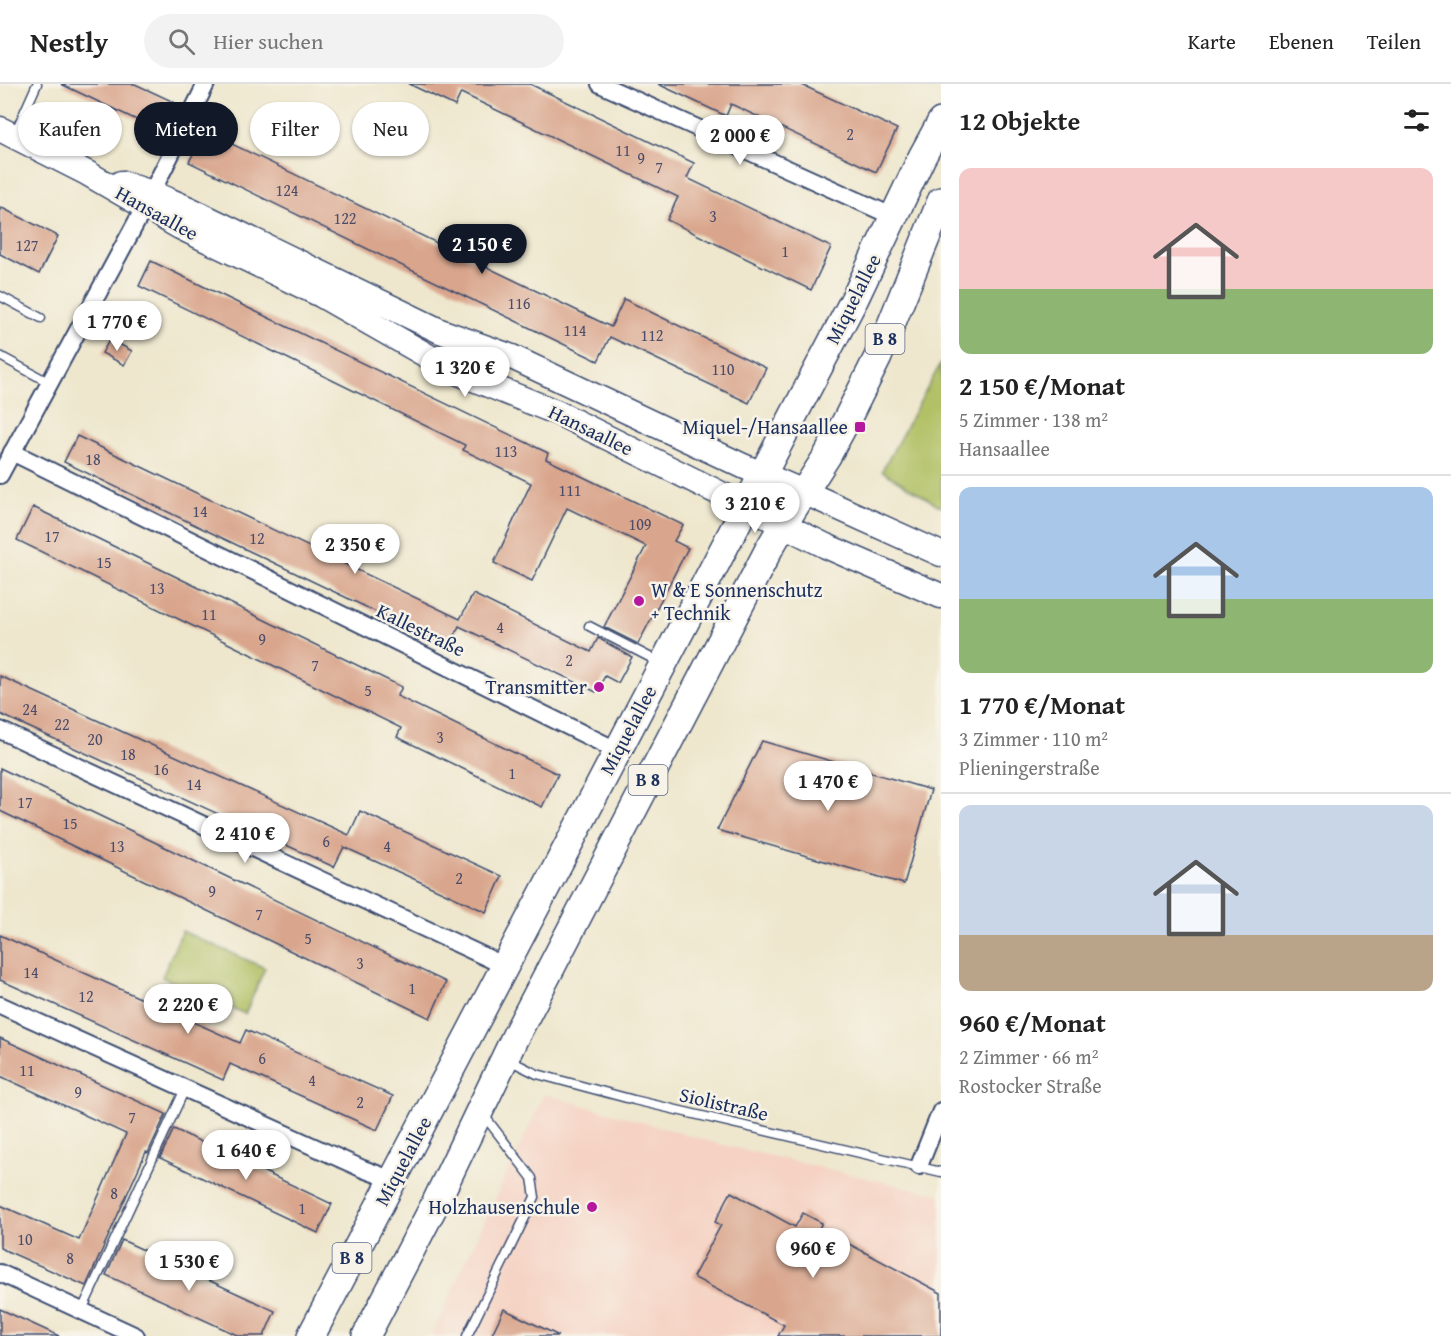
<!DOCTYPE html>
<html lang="de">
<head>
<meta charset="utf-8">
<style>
	:root { --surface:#fff; --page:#f2f2f2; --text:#222; --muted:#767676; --line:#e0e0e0; --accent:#111827 }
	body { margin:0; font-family:"Gentium Book Plus",serif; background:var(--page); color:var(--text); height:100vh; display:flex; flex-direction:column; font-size:22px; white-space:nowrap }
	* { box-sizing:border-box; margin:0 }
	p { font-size:20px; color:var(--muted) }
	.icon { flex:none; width:33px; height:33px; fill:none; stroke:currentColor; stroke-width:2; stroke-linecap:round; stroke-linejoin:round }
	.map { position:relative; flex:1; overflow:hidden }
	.panel { display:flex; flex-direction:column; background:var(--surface); width:510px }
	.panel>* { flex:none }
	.hud { position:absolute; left:18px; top:18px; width:570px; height:54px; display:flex; gap:12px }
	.price { position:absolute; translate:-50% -51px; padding:0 14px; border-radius:21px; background:#fff; color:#222; font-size:20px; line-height:39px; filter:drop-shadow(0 2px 3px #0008) }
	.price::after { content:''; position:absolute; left:50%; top:36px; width:18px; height:14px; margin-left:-9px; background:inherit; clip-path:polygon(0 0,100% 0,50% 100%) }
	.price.current { background:var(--accent); color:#fff }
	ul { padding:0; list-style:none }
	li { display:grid; align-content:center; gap:12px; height:318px; padding:0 18px }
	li+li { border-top:2px solid var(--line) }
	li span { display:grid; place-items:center; height:186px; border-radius:12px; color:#555 }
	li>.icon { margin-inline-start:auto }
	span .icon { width:108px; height:108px; fill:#fffc; stroke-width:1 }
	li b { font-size:26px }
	h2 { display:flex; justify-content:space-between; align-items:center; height:72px; padding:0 18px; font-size:26px }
	.tag { padding:0 21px; border-radius:27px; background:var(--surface); box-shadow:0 2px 4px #0004; font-size:21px; line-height:54px }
	.tag.current { background:var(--accent); color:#fff }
	header { display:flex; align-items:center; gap:36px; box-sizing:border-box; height:84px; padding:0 30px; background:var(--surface); border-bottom:2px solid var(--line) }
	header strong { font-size:28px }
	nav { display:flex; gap:33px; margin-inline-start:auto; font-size:21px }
	.search { width:420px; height:54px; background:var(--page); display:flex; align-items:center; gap:15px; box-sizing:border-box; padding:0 21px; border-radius:33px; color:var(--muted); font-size:22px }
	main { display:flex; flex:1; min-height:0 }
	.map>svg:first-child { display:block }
	.built { fill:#f5d2c3 }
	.green { fill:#b0c063; stroke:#667860; stroke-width:1.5 }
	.building { fill:#d9a58c }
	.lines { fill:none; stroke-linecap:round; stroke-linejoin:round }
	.lane-casing { stroke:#3b4b6f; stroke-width:11 }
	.street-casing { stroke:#3b4b6f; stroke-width:20 }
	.secondary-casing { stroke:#3b4b6f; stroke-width:27 }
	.primary-casing { stroke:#3b4b6f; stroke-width:30 }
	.lane { stroke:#fff; stroke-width:8 }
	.street { stroke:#fff; stroke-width:16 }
	.secondary { stroke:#fff; stroke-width:24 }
	.primary { stroke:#fff; stroke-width:27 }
	.poi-dot { fill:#b5179e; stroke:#f7f3e8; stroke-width:2 }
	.labels { text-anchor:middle; stroke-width:5; stroke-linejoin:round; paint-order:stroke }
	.number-label { font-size:16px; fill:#4a4c6a }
	.shield { fill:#f7f3e8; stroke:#5d6a87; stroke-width:1.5 }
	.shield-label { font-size:18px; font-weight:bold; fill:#1b2f5e }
	.street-label { font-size:20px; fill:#1b2f5e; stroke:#f7f3e8 }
	.poi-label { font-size:20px; fill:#1b2f5e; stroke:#f7f3e8; text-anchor:end }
</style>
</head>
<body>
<header>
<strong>Nestly</strong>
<div class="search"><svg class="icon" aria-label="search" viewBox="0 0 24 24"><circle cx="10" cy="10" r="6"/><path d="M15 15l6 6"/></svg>Hier suchen</div>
<nav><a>Karte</a><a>Ebenen</a><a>Teilen</a></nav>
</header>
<main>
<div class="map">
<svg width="941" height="1252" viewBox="0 0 941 1252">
	<rect width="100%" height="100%" fill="#f7f3e8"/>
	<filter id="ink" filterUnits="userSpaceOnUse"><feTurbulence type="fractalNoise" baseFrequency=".0167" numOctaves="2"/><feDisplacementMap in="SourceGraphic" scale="12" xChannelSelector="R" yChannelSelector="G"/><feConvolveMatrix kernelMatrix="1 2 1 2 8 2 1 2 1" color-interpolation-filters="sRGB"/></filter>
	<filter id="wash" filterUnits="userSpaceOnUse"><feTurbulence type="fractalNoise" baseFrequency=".008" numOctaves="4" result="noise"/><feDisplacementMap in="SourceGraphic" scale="24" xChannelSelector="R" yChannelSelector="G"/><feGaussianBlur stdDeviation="1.35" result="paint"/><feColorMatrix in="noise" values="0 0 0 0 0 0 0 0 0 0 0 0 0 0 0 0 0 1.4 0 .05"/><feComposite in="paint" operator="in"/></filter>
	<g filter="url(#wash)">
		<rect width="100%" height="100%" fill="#eee7cd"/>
		<path class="built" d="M544 1010 719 1060 941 1111V1252H431Z"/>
		<g class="green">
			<path d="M941 279V423L882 387Z"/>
			<path d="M182 847 265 884 245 930 162 893Z"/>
		</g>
		<g id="blocks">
			<g class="building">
				<path d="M61 0H135L174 18 160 47Z"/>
				<path d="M409 0H530L694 79 687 94 831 163 811 206 667 136 678 113 461 9 455 22Z"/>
				<path d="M658 0H800L897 45 876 88 731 20 726 32Z"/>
				<path d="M205 47 611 243 624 215 766 284 749 319 610 253 598 277 189 78Z"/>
				<path d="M0 123 58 152 39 190 0 170Z"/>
				<path d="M151 177 548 369 546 375 683 441 674 457 688 464 638 560 604 543 646 462 567 424 532 497 494 479 531 399 463 366 465 361 139 202Z"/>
				<path d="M110 255 132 267 124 281 102 269Z"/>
				<path d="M77 352 460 535 473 510 591 568 598 554 632 573 618 599 605 592 596 608 459 542 449 563 64 378Z"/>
				<path d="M33 423 402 603 397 612 558 690 542 723 397 653 401 644 17 456Z"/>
				<path d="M0 592 349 751 360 727 502 792 486 828 344 763 334 783 0 630Z"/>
				<path d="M762 657 931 706 904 800 717 746Z"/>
				<path d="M0 684 446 898 430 934 0 727Z"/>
				<path d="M0 851 240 959 246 946 393 1012 377 1046 230 980 223 996 0 896Z"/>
				<path d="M0 954 166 1030 148 1069 146 1068 86 1202 0 1164V1121L79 1156 126 1050 0 992Z"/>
				<path d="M174 1045 332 1120 318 1149 160 1074Z"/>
				<path d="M731 1108 795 1143 803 1129 822 1139 819 1144 941 1209V1252H778L784 1241 693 1193 721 1141 715 1138Z"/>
				<path d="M122 1156 275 1227 264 1252H239L106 1191Z"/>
				<path d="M0 1225 59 1252H0Z"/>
				<path d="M504 1225 526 1236 559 1252H491Z"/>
			</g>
		</g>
	</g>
	<g filter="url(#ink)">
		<use href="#blocks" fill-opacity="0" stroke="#3b4b6f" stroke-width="1.5"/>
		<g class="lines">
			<defs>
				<g id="lane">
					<path d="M15 49 37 0"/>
					<path d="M0 212 41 234"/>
					<path d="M0 272 50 299"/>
					<path d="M589 542 661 579"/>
					<path d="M507 975 537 990 634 1016 941 1088"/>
					<path d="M82 1226 185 1005"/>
					<path d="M467 1252 535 1113 532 1094 483 1030"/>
				</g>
				<g id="street">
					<path d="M600 0 894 133"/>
					<path d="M12 368 618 667"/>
					<path d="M0 391 144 124 206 0"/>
					<path d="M0 646 505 882"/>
					<path d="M0 921 363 1085 393 1096"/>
					<path d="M919 1082 941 1027"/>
					<path d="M0 1189 136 1252"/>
				</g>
				<g id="secondary">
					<path d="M0 45 87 89 180 143 321 211 454 287 558 329 826 462 941 512"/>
					<path d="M121 99 152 109 189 125 440 247 512 273 743 382 815 413 941 470"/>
				</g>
				<g id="primary">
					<path d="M311 1252 855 214 922 73 941 38"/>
					<path d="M366 1252 435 1120 515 953 769 465 783 441 827 372 846 337 878 273 941 117"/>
				</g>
			</defs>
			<use href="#lane" class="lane-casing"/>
			<use href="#street" class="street-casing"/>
			<use href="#secondary" class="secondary-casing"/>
			<use href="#primary" class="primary-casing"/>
			<use href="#lane" class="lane"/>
			<use href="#street" class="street"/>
			<use href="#secondary" class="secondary"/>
			<use href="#primary" class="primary"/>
		</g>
	</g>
	<g class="poi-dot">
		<rect x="854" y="337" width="12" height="12" rx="3"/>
		<circle cx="639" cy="517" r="6"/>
		<circle cx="599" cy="603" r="6"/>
		<circle cx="592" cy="1123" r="6"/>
	</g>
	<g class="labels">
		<g class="number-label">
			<text x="850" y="56">2</text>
			<text x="623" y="72">11</text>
			<text x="641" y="80">9</text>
			<text x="659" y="89">7</text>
			<text x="287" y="112">124</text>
			<text x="713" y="138">3</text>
			<text x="345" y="140">122</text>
			<text x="27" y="167">127</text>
			<text x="785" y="173">1</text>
			<text x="519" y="225">116</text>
			<text x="575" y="252">114</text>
			<text x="652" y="257">112</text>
			<text x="723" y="291">110</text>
			<text x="506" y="373">113</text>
			<text x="93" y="381">18</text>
			<text x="570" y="412">111</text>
			<text x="200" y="433">14</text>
			<text x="640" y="446">109</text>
			<text x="52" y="458">17</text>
			<text x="257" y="460">12</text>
			<text x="104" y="484">15</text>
			<text x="157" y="510">13</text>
			<text x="209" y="536">11</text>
			<text x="500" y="549">4</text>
			<text x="262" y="561">9</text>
			<text x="569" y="582">2</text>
			<text x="315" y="587">7</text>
			<text x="368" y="612">5</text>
			<text x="30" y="631">24</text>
			<text x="62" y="646">22</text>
			<text x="440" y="659">3</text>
			<text x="95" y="661">20</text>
			<text x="128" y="676">18</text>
			<text x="161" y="691">16</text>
			<text x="512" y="695">1</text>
			<text x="194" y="706">14</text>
			<text x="25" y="724">17</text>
			<text x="70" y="745">15</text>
			<text x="326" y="763">6</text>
			<text x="117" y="768">13</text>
			<text x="387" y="768">4</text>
			<text x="459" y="800">2</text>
			<text x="212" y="813">9</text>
			<text x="259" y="836">7</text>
			<text x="308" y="860">5</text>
			<text x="360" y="885">3</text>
			<text x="31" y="894">14</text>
			<text x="412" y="910">1</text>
			<text x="86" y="918">12</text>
			<text x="262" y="980">6</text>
			<text x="27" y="992">11</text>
			<text x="312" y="1002">4</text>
			<text x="78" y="1014">9</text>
			<text x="360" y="1024">2</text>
			<text x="132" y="1039">7</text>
			<text x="114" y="1115">8</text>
			<text x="302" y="1130">1</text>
			<text x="25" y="1161">10</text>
			<text x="70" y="1180">8</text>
		</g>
		<g class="shield">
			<rect x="865.5" y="240" width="39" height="30" rx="4.5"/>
			<rect x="628.5" y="681" width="39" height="30" rx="4.5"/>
			<rect x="332.5" y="1159" width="39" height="30" rx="4.5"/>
		</g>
		<g class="shield-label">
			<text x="885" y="261">B 8</text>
			<text x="648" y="702">B 8</text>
			<text x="352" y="1180">B 8</text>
		</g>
		<g class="street-label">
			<text transform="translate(157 129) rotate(29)" y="7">Hansaallee</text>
			<text transform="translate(853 215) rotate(-63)" y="7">Miquelallee</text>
			<text transform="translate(591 346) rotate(26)" y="7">Hansaallee</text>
			<text transform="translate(421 546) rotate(26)" y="7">Kallestraße</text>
			<text transform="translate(628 646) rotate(-62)" y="7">Miquelallee</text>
			<text transform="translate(724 1020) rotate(13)" y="7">Siolistraße</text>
			<text transform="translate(403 1077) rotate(-62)" y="7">Miquelallee</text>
		</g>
		<g class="poi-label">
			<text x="848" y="350">Miquel-/Hansaallee</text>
			<text x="651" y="513" text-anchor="start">W &amp; E Sonnenschutz<tspan x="651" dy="23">+ Technik</tspan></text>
			<text x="587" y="610">Transmitter</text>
			<text x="580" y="1130">Holzhausenschule</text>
		</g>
	</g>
</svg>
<b class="price" style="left:740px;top:82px">2 000 €</b>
<b class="price current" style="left:482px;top:191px">2 150 €</b>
<b class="price" style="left:117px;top:268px">1 770 €</b>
<b class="price" style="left:465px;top:314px">1 320 €</b>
<b class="price" style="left:755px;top:450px">3 210 €</b>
<b class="price" style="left:355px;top:491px">2 350 €</b>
<b class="price" style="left:828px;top:728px">1 470 €</b>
<b class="price" style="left:245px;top:780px">2 410 €</b>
<b class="price" style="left:188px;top:951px">2 220 €</b>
<b class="price" style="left:246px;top:1097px">1 640 €</b>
<b class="price" style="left:813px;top:1195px">960 €</b>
<b class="price" style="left:189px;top:1208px">1 530 €</b>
<div class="hud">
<a class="tag">Kaufen</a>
<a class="tag current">Mieten</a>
<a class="tag">Filter</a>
<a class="tag">Neu</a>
</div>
</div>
<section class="panel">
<h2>12 Objekte<svg class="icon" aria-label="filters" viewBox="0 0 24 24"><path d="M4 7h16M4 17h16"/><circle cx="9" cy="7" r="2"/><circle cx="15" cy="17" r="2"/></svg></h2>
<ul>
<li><span style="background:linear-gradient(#f6c9c9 65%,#8fb573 0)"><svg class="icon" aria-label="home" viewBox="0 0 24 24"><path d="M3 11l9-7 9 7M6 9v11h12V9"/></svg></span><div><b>2 150 €/Monat</b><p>5 Zimmer · 138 m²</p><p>Hansaallee</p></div></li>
<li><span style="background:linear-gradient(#a9c7e8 60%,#8fb573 0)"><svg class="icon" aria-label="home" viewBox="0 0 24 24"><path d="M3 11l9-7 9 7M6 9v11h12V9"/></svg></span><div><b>1 770 €/Monat</b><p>3 Zimmer · 110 m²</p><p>Plieningerstraße</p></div></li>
<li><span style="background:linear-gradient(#c9d6e8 70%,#b9a48a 0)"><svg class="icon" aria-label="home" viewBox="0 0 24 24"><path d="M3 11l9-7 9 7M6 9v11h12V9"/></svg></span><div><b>960 €/Monat</b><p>2 Zimmer · 66 m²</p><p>Rostocker Straße</p></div></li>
</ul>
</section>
</main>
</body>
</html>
